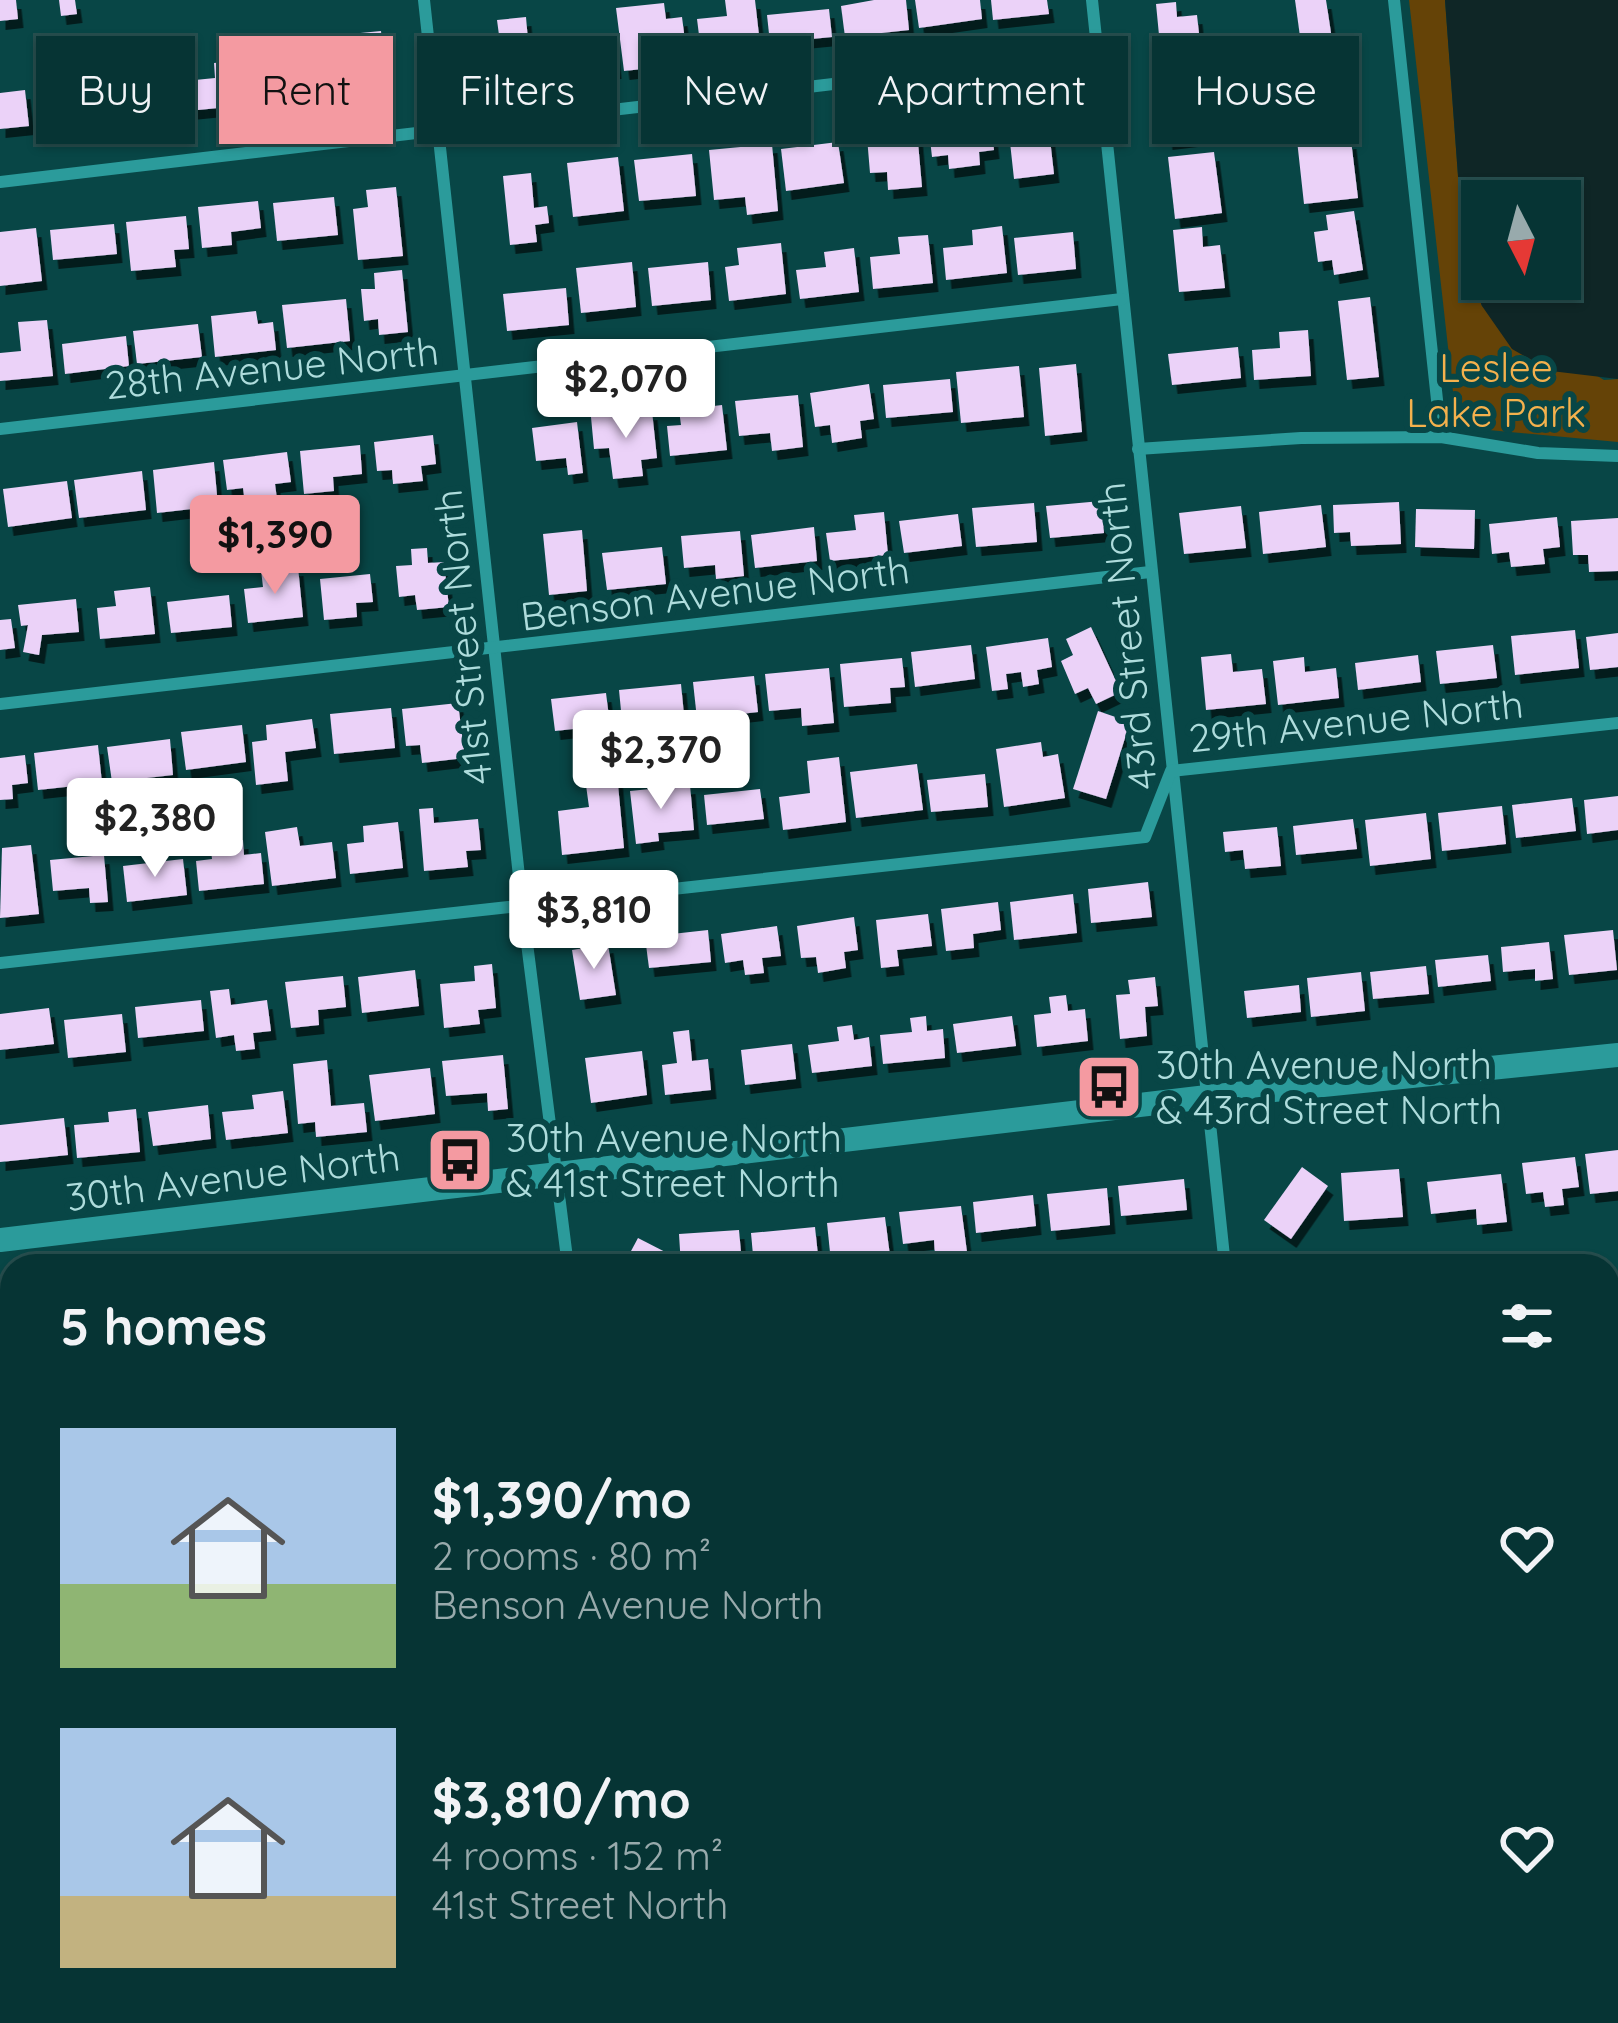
<!DOCTYPE html>
<html lang="en">
<head>
<meta charset="utf-8">
<style>
	:root { --surface:#063434; --page:#0f3c3c; --text:#f1f3f6; --muted:#98aaac; --line:#274f4f; --accent:#f49aa1 }
	body { margin:0; font-family:Quicksand,sans-serif; background:var(--page); color:var(--text); height:100vh; display:flex; flex-direction:column; font-size:45px; white-space:nowrap }
	* { box-sizing:border-box; margin:0 }
	p { font-size:39px; color:var(--muted) }
	.icon { flex:none; width:66px; height:66px; fill:none; stroke:currentColor; stroke-width:2; stroke-linecap:round; stroke-linejoin:round }
	.map { position:relative; flex:1; overflow:hidden }
	.panel { position:absolute; left:0px; top:1254px; width:1620px; height:771px; display:flex; flex-direction:column; background:var(--surface); border-radius:36px 36px 0 0; box-shadow:0 3px 9px #0004,0 0 0 3px var(--line) }
	.panel>* { flex:none }
	.top-card { position:absolute; left:36px; top:36px; width:1548px; height:108px; display:flex; gap:24px }
	.needle { width:78px; rotate:174deg }
	.tools { position:absolute; left:1461px; top:180px; display:grid; gap:24px }
	.tools a { display:grid; place-items:center; width:120px; height:120px; border-radius:0px; background:var(--surface); box-shadow:0 3px 9px #0004,0 0 0 3px var(--line); font-size:60px }
	.price { position:absolute; translate:-50% -102px; padding:0 27px; border-radius:12px; background:#fff; color:#222; font-size:39px; line-height:78px; filter:drop-shadow(0 3px 6px #0008) }
	.price::after { content:''; position:absolute; left:50%; top:72px; width:36px; height:27px; margin-left:-18px; background:inherit; clip-path:polygon(0 0,100% 0,50% 100%) }
	.price.on { background:var(--accent); color:#111 }
	ul { padding:0; list-style:none }
	li { display:flex; align-items:center; gap:36px; height:300px; padding:0 60px }
	li span { display:grid; place-items:center; flex:none; width:336px; height:240px; border-radius:0px; color:#555 }
	li>.icon { margin-inline-start:auto }
	span .icon { width:144px; height:144px; fill:#fffc; stroke-width:1 }
	li b { font-size:51px }
	h2 { display:flex; justify-content:space-between; align-items:center; height:144px; padding:0 60px; font-size:51px }
	.pill { padding:0 42px; border-radius:0px; background:var(--surface); box-shadow:0 3px 9px #0004,0 0 0 3px var(--line); font-size:42px; line-height:108px }
	.pill.on { background:var(--accent); color:#111 }
	.map>svg:first-child { display:block }
	.green { fill:#654307 }
	.water { fill:#0f2626; fill-rule:evenodd }
	.building { fill:#ebd2f8; filter:url(#shadow) }
	.lines { fill:none; stroke-linecap:round; stroke-linejoin:round }
	.lane { stroke:#2b9b9b; stroke-width:9 }
	.street { stroke:#2b9b9b; stroke-width:12 }
	.secondary { stroke:#2b9b9b; stroke-width:24 }
	.labels { text-anchor:middle; stroke-width:12; stroke-linejoin:round; paint-order:stroke }
	.street-label { font-size:39px; fill:#aedcdc; stroke:#084646 }
	.park-label { font-size:39px; fill:#f4b14d; stroke:#084646 }
	.poi-label { font-size:39px; fill:#aedcdc; stroke:#084646; text-anchor:start }
</style>
</head>
<body>
<div class="map">
<svg width="1618" height="2023" viewBox="0 0 1618 2023">
	<defs>
		<filter id="shadow"><feDropShadow dx="5.5" dy="9" stdDeviation="0" flood-color="#0009"/></filter>
	</defs>
	<rect width="100%" height="100%" fill="#084646"/>
	<path class="green" d="M1409 0H1445L1464 257 1482 306 1604 380 1618 379V442L1457 427Z"/>
	<path class="water" d="M1445 0H1618V379L1551 371 1512 349 1482 306 1464 257ZM1482 201H1560V279H1482Z"/>
	<g class="building">
		<path d="M0 0H16L18 19 0 21Z"/>
		<path d="M59 0H75L77 14 61 16Z"/>
		<path d="M725 0H755L760 44 701 51 697 19 727 16Z"/>
		<path d="M874 0H906L909 30 845 37 841 6Z"/>
		<path d="M915 0H980L982 19 919 28Z"/>
		<path d="M991 0H1047L1049 14 993 20Z"/>
		<path d="M1295 0H1326L1333 46 1302 51Z"/>
		<path d="M1176 2 1177 17 1197 15 1202 61 1162 66 1156 4Z"/>
		<path d="M664 3 666 19 682 17 688 64 624 71 616 8Z"/>
		<path d="M829 9 832 37 770 43 767 15Z"/>
		<path d="M526 17 531 76 489 81 485 36 499 35 497 20Z"/>
		<path d="M381 31 387 94 360 96 357 65 343 67 340 35Z"/>
		<path d="M613 38 616 70 551 77 548 44Z"/>
		<path d="M168 55 174 112 116 117 112 80 141 77 139 58Z"/>
		<path d="M304 55 306 71 321 69 324 99 262 105 259 75 290 72 288 57Z"/>
		<path d="M244 60 248 105 188 111 185 81 215 78 214 63Z"/>
		<path d="M1335 61 1342 121 1303 125 1296 65Z"/>
		<path d="M1211 75 1218 135 1167 141 1160 82Z"/>
		<path d="M83 79 84 94 100 93 103 120 39 126 36 98 52 97 51 83Z"/>
		<path d="M25 90 29 126 0 129V93Z"/>
		<path d="M1047 113 1054 174 1014 179 1009 133 1022 131 1020 116Z"/>
		<path d="M991 123 994 150 979 152 980 165 949 169 948 155 932 157 929 130Z"/>
		<path d="M1332 127 1334 142 1351 140 1358 198 1304 204 1296 131Z"/>
		<path d="M917 131 922 187 888 190 887 172 870 173 867 137Z"/>
		<path d="M838 142 844 183 786 191 781 149Z"/>
		<path d="M772 144 778 211 747 215 745 197 714 200 709 150Z"/>
		<path d="M1214 152 1222 213 1175 219 1168 157Z"/>
		<path d="M692 154 696 196 639 201 634 160Z"/>
		<path d="M618 157 624 211 573 217 567 163Z"/>
		<path d="M531 173 534 208 547 206 549 223 535 225 537 242 510 245 503 176Z"/>
		<path d="M396 187 403 256 358 260 353 209 368 207 366 190Z"/>
		<path d="M334 197 338 235 277 241 273 203Z"/>
		<path d="M258 201 261 228 231 232 232 245 202 248 198 207Z"/>
		<path d="M1354 211 1363 270 1334 275 1332 260 1318 262 1314 232 1328 230 1326 215Z"/>
		<path d="M186 216 189 249 174 250 176 267 131 271 126 222Z"/>
		<path d="M114 224 117 254 53 260 50 230Z"/>
		<path d="M1002 226 1007 273 946 280 943 248 973 245 972 230Z"/>
		<path d="M1202 227 1203 247 1220 245 1225 288 1179 292 1173 230Z"/>
		<path d="M36 228 42 281 0 286V232Z"/>
		<path d="M1073 232 1076 269 1018 275 1014 238Z"/>
		<path d="M928 235 933 283 873 289 870 257 900 254 898 237Z"/>
		<path d="M781 243 786 294 729 301 725 267 739 265 737 248Z"/>
		<path d="M854 248 859 292 800 299 796 270 826 267 824 252Z"/>
		<path d="M632 262 636 307 581 313 576 268Z"/>
		<path d="M708 262 711 300 652 306 648 268Z"/>
		<path d="M402 270 408 332 379 335 378 319 364 321 361 289H375L374 273Z"/>
		<path d="M566 288 569 325 507 331 503 294Z"/>
		<path d="M1370 297 1379 377 1347 380 1338 301Z"/>
		<path d="M346 299 350 341 287 348 282 305Z"/>
		<path d="M256 311 258 324 273 322 276 350 215 357 211 316Z"/>
		<path d="M47 320 53 376 0 381V353L21 351 18 322Z"/>
		<path d="M198 324 202 357 137 364 133 331Z"/>
		<path d="M1308 330 1311 376 1254 380 1252 350 1280 348 1279 332Z"/>
		<path d="M126 336 129 366 65 374 62 344Z"/>
		<path d="M1238 347 1241 378 1172 385 1168 354Z"/>
		<path d="M1076 364 1082 432 1045 436 1039 368Z"/>
		<path d="M1019 366 1024 417 961 423 956 372Z"/>
		<path d="M950 379 953 412 886 418 883 385Z"/>
		<path d="M869 384 874 419 860 421 862 438 832 443 830 425 815 427 810 393Z"/>
		<path d="M798 395 803 447 772 451 770 433 739 436 735 401Z"/>
		<path d="M722 405 727 450 670 456 667 426 681 425 679 410Z"/>
		<path d="M652 411 657 458 641 460 643 476 613 479 609 448 594 449 591 417Z"/>
		<path d="M577 422 583 473 568 475 566 458 536 461 532 428Z"/>
		<path d="M433 435 436 464 421 466 423 481 393 484 392 470 377 471 374 442Z"/>
		<path d="M360 445 362 474 333 477 334 491 304 494 300 451Z"/>
		<path d="M287 452 291 482 275 484 277 499 245 503 243 488 227 490 223 460Z"/>
		<path d="M214 462 218 506 157 513 153 470Z"/>
		<path d="M142 471 146 510 79 518 74 480Z"/>
		<path d="M67 481 72 518 8 527 3 489Z"/>
		<path d="M1101 501 1104 533 1050 538 1046 506Z"/>
		<path d="M1399 502 1401 544 1351 546 1350 532 1334 533 1333 505Z"/>
		<path d="M1034 503 1037 542 976 547 972 508Z"/>
		<path d="M1321 505 1326 547 1263 554 1259 512Z"/>
		<path d="M1241 506 1246 548 1184 554 1179 513Z"/>
		<path d="M1416 509 1475 510 1474 549 1415 547Z"/>
		<path d="M884 512 888 555 830 561 826 533 856 530 854 515Z"/>
		<path d="M958 514 962 546 904 553 899 521Z"/>
		<path d="M1557 517 1560 547 1543 549 1545 564 1511 567 1509 552 1492 554 1489 524Z"/>
		<path d="M1618 518V571L1589 572 1588 555H1573L1571 521Z"/>
		<path d="M814 527 817 561 755 568 751 535Z"/>
		<path d="M582 530 587 591 549 595 543 534Z"/>
		<path d="M740 531 744 576 716 579 715 565 684 568 681 536Z"/>
		<path d="M662 547 666 584 607 590 602 553Z"/>
		<path d="M427 548 428 563 444 562 449 607 417 610 415 595 399 597 396 566 412 565 411 549Z"/>
		<path d="M298 567 303 617 248 623 244 589 263 587 261 570Z"/>
		<path d="M370 574 373 602 356 603 357 617 324 620 320 579Z"/>
		<path d="M150 587 155 634 100 639 97 608 116 606 114 591Z"/>
		<path d="M229 595 232 627 171 633 167 602Z"/>
		<path d="M76 599 79 632 42 635 39 655 23 652 28 625 21 626 18 605Z"/>
		<path d="M11 619 15 648 0 650V620Z"/>
		<path d="M1091 627 1121 692 1096 704 1088 688 1075 694 1061 661 1073 655 1066 639Z"/>
		<path d="M1575 630 1579 668 1515 675 1511 636Z"/>
		<path d="M1618 633V667L1590 670 1586 637Z"/>
		<path d="M1048 638 1052 667 1037 670 1039 684 1023 687 1021 672 1006 674 1008 689 992 691 986 647Z"/>
		<path d="M971 645 975 679 915 687 911 652Z"/>
		<path d="M1493 645 1497 678 1440 684 1436 651Z"/>
		<path d="M1231 654 1233 672 1262 669 1266 704 1206 710 1201 657Z"/>
		<path d="M1418 655 1421 682 1358 690 1355 663Z"/>
		<path d="M1304 657 1305 672 1336 668 1339 698 1278 705 1273 661Z"/>
		<path d="M902 658 905 687 890 688 891 703 844 707 840 664Z"/>
		<path d="M829 668 834 723 802 726 801 708 769 711 765 674Z"/>
		<path d="M754 676 758 712 697 719 693 682Z"/>
		<path d="M681 684 684 715 622 721 619 690Z"/>
		<path d="M606 693 612 741 575 746 573 729 555 731 551 699Z"/>
		<path d="M458 703 465 758 422 763 420 745 406 746 402 709Z"/>
		<path d="M391 708 395 748 334 754 330 714Z"/>
		<path d="M1098 711 1130 722 1106 799 1073 789Z"/>
		<path d="M312 719 316 748 285 752 288 781 256 785 252 742 267 740 266 725Z"/>
		<path d="M242 725 246 762 186 770 181 732Z"/>
		<path d="M170 739 173 775 112 782 107 747Z"/>
		<path d="M1041 742 1043 757 1058 754 1065 798 1004 807 996 749Z"/>
		<path d="M98 745 102 783 38 790 34 753Z"/>
		<path d="M25 755 28 783 12 785 13 799 0 800V758Z"/>
		<path d="M839 757 846 822 783 830 779 797 810 793 807 761Z"/>
		<path d="M917 764 923 810 856 818 850 772Z"/>
		<path d="M617 774 624 848 562 855 558 811 589 807 585 778Z"/>
		<path d="M985 774 988 807 931 812 927 780Z"/>
		<path d="M690 785 694 830 658 833 659 841 636 844 630 791Z"/>
		<path d="M760 789 764 819 707 825 704 795Z"/>
		<path d="M1618 796V830L1587 834 1584 800Z"/>
		<path d="M1572 798 1576 831 1516 838 1512 805Z"/>
		<path d="M1502 806 1506 844 1442 851 1438 813Z"/>
		<path d="M433 808 434 823 478 819 481 850 466 851 468 867 424 871 419 809Z"/>
		<path d="M1426 813 1431 859 1370 866 1365 820Z"/>
		<path d="M1353 819 1357 849 1296 855 1293 826Z"/>
		<path d="M398 822 403 868 350 874 347 844 364 842 363 826Z"/>
		<path d="M297 827 300 846 332 842 336 878 272 886 265 832Z"/>
		<path d="M1277 827 1281 866 1245 869 1243 850 1225 852 1223 832Z"/>
		<path d="M243 840 244 855 261 853 264 884 199 891 196 861 212 859 210 843Z"/>
		<path d="M31 845 39 914 0 918 2 848Z"/>
		<path d="M104 855 108 902 90 903 89 888 53 891 50 860Z"/>
		<path d="M183 859 187 895 127 902 123 866Z"/>
		<path d="M1148 882 1152 917 1091 923 1088 889Z"/>
		<path d="M1073 894 1077 933 1014 940 1010 902Z"/>
		<path d="M998 902 1001 930 973 934 974 948 946 951 941 909Z"/>
		<path d="M928 914 932 946 897 950 899 966 881 968 876 920Z"/>
		<path d="M854 917 858 950 844 952 846 968 818 973 816 957 801 958 797 926Z"/>
		<path d="M777 926 781 956 762 958 764 973 745 975 743 960 725 963 721 934Z"/>
		<path d="M708 930 711 962 649 968 645 937Z"/>
		<path d="M1613 930 1617 970 1569 975 1564 935Z"/>
		<path d="M1549 942 1553 979 1535 981V969L1503 972 1501 947Z"/>
		<path d="M608 944 616 995 580 1000 572 950Z"/>
		<path d="M1488 955 1491 981 1438 987 1435 960Z"/>
		<path d="M492 964 496 1008 478 1010 480 1024 444 1028 440 984 475 981 474 966Z"/>
		<path d="M1426 966 1429 994 1373 999 1370 972Z"/>
		<path d="M415 970 419 1006 362 1013 358 977Z"/>
		<path d="M1361 972 1365 1011 1311 1017 1307 978Z"/>
		<path d="M343 976 346 1007 318 1010 319 1025 291 1028 285 982Z"/>
		<path d="M1155 977 1158 1006 1145 1007 1147 1036 1120 1039 1116 995 1130 994 1128 980Z"/>
		<path d="M1299 985 1301 1012 1247 1018 1244 991Z"/>
		<path d="M229 989 231 1005 267 1000 271 1031 253 1033 255 1049 236 1051 234 1035 216 1038 210 991Z"/>
		<path d="M1066 995 1068 1011 1085 1009 1088 1041 1037 1047 1034 1015 1051 1013 1049 997Z"/>
		<path d="M201 1000 204 1031 138 1038 135 1007Z"/>
		<path d="M49 1008 54 1044 0 1050V1014Z"/>
		<path d="M122 1014 126 1052 68 1058 64 1020Z"/>
		<path d="M926 1016 927 1031 943 1029 945 1058 883 1064 880 1035 912 1032 910 1018Z"/>
		<path d="M1012 1016 1016 1046 957 1053 953 1024Z"/>
		<path d="M852 1025 854 1040 869 1037 872 1066 812 1073 808 1045 839 1041 837 1027Z"/>
		<path d="M689 1030 692 1061 708 1059 711 1090 665 1095 662 1065 677 1063 673 1032Z"/>
		<path d="M792 1044 796 1079 745 1085 741 1050Z"/>
		<path d="M642 1051 647 1095 591 1103 585 1058Z"/>
		<path d="M503 1055 508 1109 488 1111 487 1093 446 1096 442 1061Z"/>
		<path d="M327 1060 331 1106 364 1103 367 1132 316 1137 315 1122 298 1124 293 1064Z"/>
		<path d="M430 1068 435 1114 375 1121 369 1075Z"/>
		<path d="M283 1091 288 1133 226 1140 222 1112 254 1109 252 1095Z"/>
		<path d="M208 1105 211 1139 153 1146 148 1112Z"/>
		<path d="M136 1109 140 1152 77 1158 74 1125 109 1122 108 1112Z"/>
		<path d="M64 1118 68 1155 0 1162V1125Z"/>
		<path d="M1618 1150V1191L1590 1194 1585 1154Z"/>
		<path d="M1575 1157 1579 1187 1562 1189 1564 1205 1545 1207 1543 1192 1526 1194 1522 1163Z"/>
		<path d="M1302 1167 1328 1186 1291 1239 1264 1220Z"/>
		<path d="M1399 1169 1403 1217 1344 1221 1341 1173Z"/>
		<path d="M1501 1174 1507 1222 1477 1225 1476 1209 1431 1214 1427 1182Z"/>
		<path d="M1184 1179 1187 1210 1121 1216 1118 1186Z"/>
		<path d="M1107 1188 1110 1225 1051 1231 1047 1194Z"/>
		<path d="M1033 1195 1036 1226 976 1233 973 1202Z"/>
		<path d="M961 1206 967 1252 935 1256 934 1240 903 1244 899 1212Z"/>
		<path d="M885 1217 890 1256 831 1262 827 1223Z"/>
		<path d="M815 1227 819 1265 754 1266 751 1233Z"/>
		<path d="M739 1230 742 1264 681 1266 679 1234Z"/>
		<path d="M638 1238 675 1257 670 1266H623Z"/>
		<path d="M1618 1285V1329H1608V1286Z"/>
		<path d="M1618 1432V1475L1608 1476V1433Z"/>
		<path d="M12 1461V1516L0 1518V1462Z"/>
		<path d="M1618 1547V1580L1608 1581V1549Z"/>
		<path d="M12 1623V1689H6L1 1624Z"/>
		<path d="M1618 1679V1709L1613 1710 1609 1680Z"/>
		<path d="M1616 1927 1618 1970 1608 1971V1928Z"/>
		<path d="M104 2013 105 2023H51V2017Z"/>
		<path d="M986 2013H1045L1046 2023H987Z"/>
		<path d="M1076 2013H1120L1121 2023H1077Z"/>
		<path d="M1133 2013H1195V2022L1134 2023Z"/>
		<path d="M1209 2013H1264L1265 2023H1210Z"/>
		<path d="M897 2014 898 2023H848V2020Z"/>
	</g>
	<g class="lines">
		<g class="lane">
			<path d="M0 1413 12 1412"/>
			<path d="M0 1730 12 1728"/>
			<path d="M166 2013 167 2023"/>
			<path d="M369 2023 456 2013"/>
		</g>
		<g class="street">
			<path d="M424 0 522 904 568 1266"/>
			<path d="M1092 0 1225 1266"/>
			<path d="M1394 0 1441 437"/>
			<path d="M0 182 1097 53"/>
			<path d="M0 429 1122 299"/>
			<path d="M1138 449 1301 438 1441 437 1538 453 1618 456"/>
			<path d="M0 704 1150 572"/>
			<path d="M0 963 1145 837 1171 771 1618 723"/>
			<path d="M1608 1386 1618 1385"/>
			<path d="M0 1573 12 1571"/>
			<path d="M1608 1631 1618 1630"/>
			<path d="M1608 1879 1618 1878"/>
			<path d="M0 1905 12 1903"/>
			<path d="M648 2013 649 2023"/>
			<path d="M1306 2013 1307 2023"/>
		</g>
		<path class="secondary" d="M0 1240 1207 1097 1618 1055"/>
	</g>
	<defs>
		<symbol id="bus-square" viewBox="-11 -11 22 22"><rect x="-9" y="-9" width="18" height="18" rx="4" fill="#f49aa1" stroke="#084646"/><path d="M-5-6H5V4H4V6H2V4H-2V6H-4V4H-5ZM-3.5-4V0h7V-4ZM-3.5 1.2v1.5H-2V1.2ZM2 1.2v1.5H3.5V1.2Z" fill="#111"/></symbol>
	</defs>
	<g fill-rule="evenodd">
		<use href="#bus-square" x="1071" y="1049" width="76" height="76"/>
		<use href="#bus-square" x="422" y="1122" width="76" height="76"/>
	</g>
	<g class="labels">
		<g class="street-label">
			<text transform="translate(272 368) rotate(-6)" y="14">28th Avenue North</text>
			<text transform="translate(715 593) rotate(-7)" y="14">Benson Avenue North</text>
			<text transform="translate(1127 636) rotate(-96)" y="14">43rd Street North</text>
			<text transform="translate(463 637) rotate(-96)" y="14">41st Street North</text>
			<text transform="translate(1356 721) rotate(-6)" y="14">29th Avenue North</text>
			<text transform="translate(233 1177) rotate(-7)" y="14">30th Avenue North</text>
		</g>
		<g class="park-label">
			<text x="1496" y="382">Leslee<tspan x="1496" dy="45">Lake Park</tspan></text>
		</g>
		<g class="poi-label">
			<text x="1156" y="1079">30th Avenue North<tspan x="1156" dy="45">&amp; 43rd Street North</tspan></text>
			<text x="506" y="1152">30th Avenue North<tspan x="506" dy="45">&amp; 41st Street North</tspan></text>
		</g>
	</g>
</svg>
<div class="tools">
<a><svg class="needle" viewBox="-14 -14 28 28"><path d="M0-13l5 13h-10z" fill="#e53935"/><path d="M0 13l5-13h-10z" fill="#98aaac"/></svg></a>
</div>
<b class="price" style="left:626px;top:441px">$2,070</b>
<b class="price on" style="left:275px;top:597px">$1,390</b>
<b class="price" style="left:661px;top:812px">$2,370</b>
<b class="price" style="left:155px;top:880px">$2,380</b>
<b class="price" style="left:594px;top:972px">$3,810</b>
<div class="top-card">
<a class="pill">Buy</a>
<a class="pill on">Rent</a>
<a class="pill">Filters</a>
<a class="pill">New</a>
<a class="pill">Apartment</a>
<a class="pill">House</a>
</div>
<section class="panel">
<h2>5 homes<svg class="icon" aria-label="filters" viewBox="0 0 24 24"><path d="M4 7h16M4 17h16"/><circle cx="9" cy="7" r="2"/><circle cx="15" cy="17" r="2"/></svg></h2>
<ul>
<li><span style="background:linear-gradient(#a9c7e8 65%,#8fb573 0)"><svg class="icon" aria-label="home" viewBox="0 0 24 24"><path d="M3 11l9-7 9 7M6 9v11h12V9"/></svg></span><div><b>$1,390/mo</b><p>2 rooms · 80 m²</p><p>Benson Avenue North</p></div><svg class="icon" aria-label="heart" viewBox="0 0 24 24"><path d="M12 20l-8-8c-3-5 5-10 8-4 3-6 11-1 8 4z"/></svg></li>
<li><span style="background:linear-gradient(#a9c7e8 70%,#c2b280 0)"><svg class="icon" aria-label="home" viewBox="0 0 24 24"><path d="M3 11l9-7 9 7M6 9v11h12V9"/></svg></span><div><b>$3,810/mo</b><p>4 rooms · 152 m²</p><p>41st Street North</p></div><svg class="icon" aria-label="heart" viewBox="0 0 24 24"><path d="M12 20l-8-8c-3-5 5-10 8-4 3-6 11-1 8 4z"/></svg></li>
</ul>
</section>
</div>
</body>
</html>
